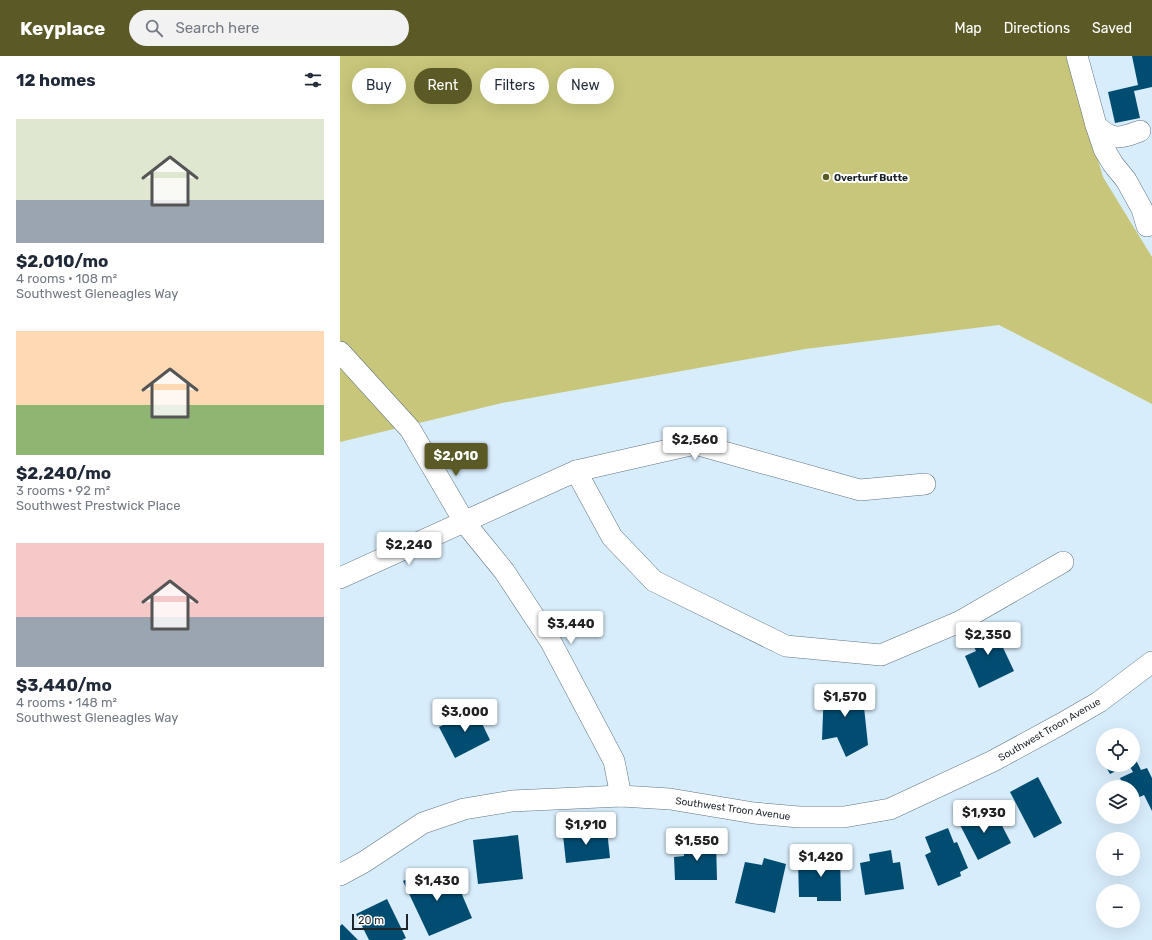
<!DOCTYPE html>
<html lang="en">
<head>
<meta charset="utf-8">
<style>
	:root { --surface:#fff; --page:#f2f2f3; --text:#1f2937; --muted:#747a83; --accent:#5b5a27 }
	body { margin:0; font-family:Rubik,sans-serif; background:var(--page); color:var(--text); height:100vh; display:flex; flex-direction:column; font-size:15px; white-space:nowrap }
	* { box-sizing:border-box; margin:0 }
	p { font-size:13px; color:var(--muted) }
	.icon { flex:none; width:22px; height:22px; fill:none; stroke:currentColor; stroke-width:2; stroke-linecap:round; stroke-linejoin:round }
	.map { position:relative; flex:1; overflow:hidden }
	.details { display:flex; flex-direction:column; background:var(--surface); width:340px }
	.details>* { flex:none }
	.top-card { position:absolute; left:12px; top:12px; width:380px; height:36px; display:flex; gap:8px }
	.controls { position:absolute; left:756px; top:672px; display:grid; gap:8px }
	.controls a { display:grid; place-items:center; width:44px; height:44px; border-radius:50%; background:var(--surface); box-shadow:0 4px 16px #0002; font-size:20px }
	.scale { position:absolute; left:12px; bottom:10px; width:56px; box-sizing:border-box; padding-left:4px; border:2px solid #1e252b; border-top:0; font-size:11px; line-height:14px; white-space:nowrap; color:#1e252b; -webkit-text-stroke:3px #fff; paint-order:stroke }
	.price { position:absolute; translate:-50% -34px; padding:0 9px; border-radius:4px; background:#fff; color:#222; font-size:13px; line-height:26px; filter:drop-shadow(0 1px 2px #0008) }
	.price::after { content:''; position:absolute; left:50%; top:24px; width:12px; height:9px; margin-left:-6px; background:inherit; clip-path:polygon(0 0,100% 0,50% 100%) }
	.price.selected { background:var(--accent); color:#fff }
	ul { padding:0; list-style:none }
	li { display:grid; align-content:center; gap:8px; height:212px; padding:0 16px }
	li span { display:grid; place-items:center; height:124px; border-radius:0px; color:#555 }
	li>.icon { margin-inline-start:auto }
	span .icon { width:72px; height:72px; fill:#fffc; stroke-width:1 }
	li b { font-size:17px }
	h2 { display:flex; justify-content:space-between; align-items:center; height:48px; padding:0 16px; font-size:17px }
	.pill { padding:0 14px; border-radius:18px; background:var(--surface); box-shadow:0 4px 16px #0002; font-size:14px; line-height:36px }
	.pill.selected { background:var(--accent); color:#fff }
	header { display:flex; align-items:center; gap:24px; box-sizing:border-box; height:56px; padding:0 20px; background:var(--accent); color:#fff }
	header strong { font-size:19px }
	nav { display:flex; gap:22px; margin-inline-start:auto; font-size:14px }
	.search { width:280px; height:36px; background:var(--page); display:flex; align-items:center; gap:10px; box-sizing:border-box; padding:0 14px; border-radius:22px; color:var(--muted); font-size:15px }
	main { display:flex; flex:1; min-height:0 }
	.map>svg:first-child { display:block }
	.green { fill:#c7c67a }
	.building { fill:#014d72 }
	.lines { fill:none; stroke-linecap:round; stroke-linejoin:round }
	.minor-casing { stroke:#617481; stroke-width:22 }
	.minor { stroke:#fff; stroke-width:21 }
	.poi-dot { fill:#5b5a27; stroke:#fff; stroke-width:1.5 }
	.labels { text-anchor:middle; stroke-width:4; stroke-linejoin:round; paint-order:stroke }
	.poi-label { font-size:10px; font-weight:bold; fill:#1e252b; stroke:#fff; text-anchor:start }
	.street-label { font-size:10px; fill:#1e252b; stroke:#fff }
</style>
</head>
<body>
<header>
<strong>Keyplace</strong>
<div class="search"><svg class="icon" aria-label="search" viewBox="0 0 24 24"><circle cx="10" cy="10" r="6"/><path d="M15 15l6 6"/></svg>Search here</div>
<nav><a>Map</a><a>Directions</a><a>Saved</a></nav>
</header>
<main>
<section class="details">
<h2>12 homes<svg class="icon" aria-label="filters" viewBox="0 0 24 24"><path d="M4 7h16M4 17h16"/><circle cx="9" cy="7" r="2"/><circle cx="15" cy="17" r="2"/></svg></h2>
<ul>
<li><span style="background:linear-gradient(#dfe7d0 65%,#9aa5b1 0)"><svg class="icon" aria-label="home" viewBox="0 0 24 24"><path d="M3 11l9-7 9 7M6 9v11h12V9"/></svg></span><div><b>$2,010/mo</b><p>4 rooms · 108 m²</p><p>Southwest Gleneagles Way</p></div></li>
<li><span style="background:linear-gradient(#ffd9b3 60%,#8fb573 0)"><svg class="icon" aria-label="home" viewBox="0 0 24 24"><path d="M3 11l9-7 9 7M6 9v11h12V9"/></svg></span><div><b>$2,240/mo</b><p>3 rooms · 92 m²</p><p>Southwest Prestwick Place</p></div></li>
<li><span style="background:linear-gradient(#f6c9c9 60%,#9aa5b1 0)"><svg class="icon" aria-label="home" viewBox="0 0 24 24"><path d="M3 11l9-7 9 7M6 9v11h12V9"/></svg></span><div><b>$3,440/mo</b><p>4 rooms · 148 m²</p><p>Southwest Gleneagles Way</p></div></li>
</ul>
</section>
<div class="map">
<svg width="812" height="884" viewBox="0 0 812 884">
	<rect width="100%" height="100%" fill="#d8edfc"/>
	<path class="green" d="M0 0H727L763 121 812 201V348L659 269 465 293 162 347 0 386Z"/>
	<g class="building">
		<path d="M792 0H812V31L794 35 800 62 775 67 768 36 798 29Z"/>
		<path d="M651 566 674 615 639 632 625 600 636 595 628 578Z"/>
		<path d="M484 632H522L528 689 506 701 497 681 482 684Z"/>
		<path d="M135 653 150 684 115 702 99 671Z"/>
		<path d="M763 689V704L757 692Z"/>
		<path d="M793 698 801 714 807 712 812 722V755L804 739 793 744V731H784L780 722 793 716 789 709H793Z"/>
		<path d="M765 709H788L770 718Z"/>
		<path d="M698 721 722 767 694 782 670 736Z"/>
		<path d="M636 753 642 765 656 758 671 787 638 804 617 763Z"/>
		<path d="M608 772 614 787 617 786 628 812 620 816 621 820 598 830 585 799 591 796 585 781Z"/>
		<path d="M267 774 270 802 226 807 223 779Z"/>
		<path d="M178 779 183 823 138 828 133 784Z"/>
		<path d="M376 785 377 824H335L334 801 344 800V786Z"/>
		<path d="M551 794 553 807 560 806 564 833 525 839 520 807 530 805 529 798Z"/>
		<path d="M477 798H500L501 845H477V841H459L458 805 477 804Z"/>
		<path d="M424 802 446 808 435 857 395 847 405 806 422 809Z"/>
		<path d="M92 812 99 828 115 822 132 862 89 880 63 825Z"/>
		<path d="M47 843 66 882 62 884H29L16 858Z"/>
		<path d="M2 868 18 884H0V870Z"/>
	</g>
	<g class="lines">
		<defs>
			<g id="minor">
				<path d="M737 0 756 69C772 86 781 82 800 75"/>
				<path d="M756 69 764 93 773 108 786 124 802 153 807 170"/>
				<path d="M0 296 70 373 125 467 164 515 211 586 274 705 281 740"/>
				<path d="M236 415 272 481 314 525 446 590 541 599 619 566 723 506"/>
				<path d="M0 522 236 415 355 388 520 434 585 428"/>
				<path d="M0 819 24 806 83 767 124 753 172 745 281 740 330 743 414 757 459 761H504L550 753 653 705 721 668 759 646 812 606"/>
			</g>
		</defs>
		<use href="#minor" class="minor-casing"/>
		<use href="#minor" class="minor"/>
	</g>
	<circle class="poi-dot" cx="486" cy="121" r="4"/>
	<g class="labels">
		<g class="poi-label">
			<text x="494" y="125">Overturf Butte</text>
		</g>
		<g class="street-label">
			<text transform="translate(709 673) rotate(-30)" y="4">Southwest Troon Avenue</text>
			<text transform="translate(393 752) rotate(8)" y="4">Southwest Troon Avenue</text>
		</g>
	</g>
</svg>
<div class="controls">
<a><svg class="icon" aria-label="locate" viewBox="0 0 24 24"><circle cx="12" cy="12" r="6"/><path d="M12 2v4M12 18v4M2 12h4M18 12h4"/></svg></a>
<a><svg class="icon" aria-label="layers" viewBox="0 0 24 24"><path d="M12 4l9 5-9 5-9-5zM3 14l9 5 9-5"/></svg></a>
<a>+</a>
<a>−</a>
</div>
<div class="scale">20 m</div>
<b class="price" style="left:355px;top:405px">$2,560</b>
<b class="price selected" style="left:116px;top:421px">$2,010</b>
<b class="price" style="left:69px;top:510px">$2,240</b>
<b class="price" style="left:231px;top:589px">$3,440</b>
<b class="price" style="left:648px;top:600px">$2,350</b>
<b class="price" style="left:505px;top:662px">$1,570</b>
<b class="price" style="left:125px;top:677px">$3,000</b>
<b class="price" style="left:644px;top:778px">$1,930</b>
<b class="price" style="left:246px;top:790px">$1,910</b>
<b class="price" style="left:357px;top:806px">$1,550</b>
<b class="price" style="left:481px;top:822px">$1,420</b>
<b class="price" style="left:97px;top:846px">$1,430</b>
<div class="top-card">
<a class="pill">Buy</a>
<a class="pill selected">Rent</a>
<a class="pill">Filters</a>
<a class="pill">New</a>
</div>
</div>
</main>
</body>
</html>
